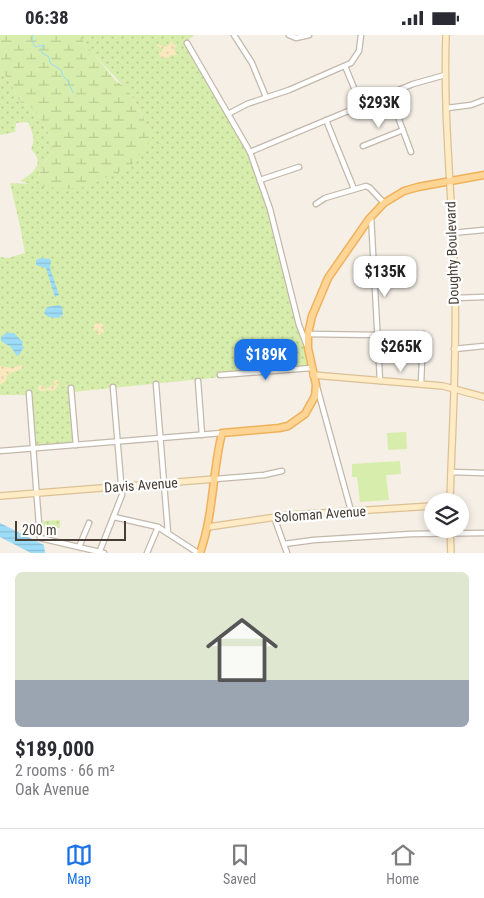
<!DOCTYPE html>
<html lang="en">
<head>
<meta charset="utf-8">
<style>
	:root { --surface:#fff; --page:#f2f2f3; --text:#2b2b33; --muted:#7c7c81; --line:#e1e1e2; --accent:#1a73e8 }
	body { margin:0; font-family:"Roboto Condensed",sans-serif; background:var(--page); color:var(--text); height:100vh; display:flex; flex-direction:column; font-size:19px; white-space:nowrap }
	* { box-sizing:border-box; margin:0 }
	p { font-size:16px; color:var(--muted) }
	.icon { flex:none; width:28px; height:28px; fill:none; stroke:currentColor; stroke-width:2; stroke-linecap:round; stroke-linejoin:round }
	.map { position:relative; height:518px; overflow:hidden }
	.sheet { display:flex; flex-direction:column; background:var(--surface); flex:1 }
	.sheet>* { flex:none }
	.buttons { position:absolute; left:424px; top:458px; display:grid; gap:10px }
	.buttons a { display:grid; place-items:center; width:45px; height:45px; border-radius:50%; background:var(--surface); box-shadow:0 2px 8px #0003; font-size:25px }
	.scale { position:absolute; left:15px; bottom:12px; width:111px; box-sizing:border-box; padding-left:5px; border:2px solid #483e35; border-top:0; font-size:14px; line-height:18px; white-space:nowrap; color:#483e35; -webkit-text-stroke:4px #fff; paint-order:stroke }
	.price { position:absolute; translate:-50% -42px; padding:0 11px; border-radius:10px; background:#fff; color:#222; font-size:16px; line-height:32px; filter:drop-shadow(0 1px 2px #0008) }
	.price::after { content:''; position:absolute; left:50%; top:30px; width:15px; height:11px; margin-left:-8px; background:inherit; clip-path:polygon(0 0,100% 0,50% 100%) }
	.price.current { background:var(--accent); color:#fff }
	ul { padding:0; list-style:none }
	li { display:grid; align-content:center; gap:10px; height:265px; padding:0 15px }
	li+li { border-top:1px solid var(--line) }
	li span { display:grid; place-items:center; height:155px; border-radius:8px; color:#555 }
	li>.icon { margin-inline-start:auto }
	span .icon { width:90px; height:90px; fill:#fffc; stroke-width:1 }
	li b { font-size:21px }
	.status { display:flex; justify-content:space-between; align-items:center; height:35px; padding:0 25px; background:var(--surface); direction:ltr }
	.status svg { height:14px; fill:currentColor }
	.dock { display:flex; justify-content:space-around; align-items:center; height:70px; border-top:1px solid var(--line); background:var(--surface); font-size:14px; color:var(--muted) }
	.dock a { display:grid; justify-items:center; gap:2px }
	.dock .current { color:var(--accent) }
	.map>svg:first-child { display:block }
	.grass { fill:url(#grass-dots) }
	.wetland { fill:url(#wetland-marsh) }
	.sand { fill:url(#sand-dots) }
	.park { fill:#d7edab }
	.water { fill:url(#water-rules) }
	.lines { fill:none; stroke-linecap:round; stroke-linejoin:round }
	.stream { stroke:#9ddcf7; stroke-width:1 }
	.street-casing { stroke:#c4b8ab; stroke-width:7 }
	.secondary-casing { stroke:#dcc194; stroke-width:8 }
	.primary-casing { stroke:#efb15b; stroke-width:9 }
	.street { stroke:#fff; stroke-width:4.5 }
	.secondary { stroke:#ffebc6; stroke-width:5.5 }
	.primary { stroke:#ffd595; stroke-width:6 }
	.labels { text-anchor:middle; stroke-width:4.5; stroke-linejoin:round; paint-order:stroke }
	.street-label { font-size:14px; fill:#483e35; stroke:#fff }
</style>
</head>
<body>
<div class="status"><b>06:38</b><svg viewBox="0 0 49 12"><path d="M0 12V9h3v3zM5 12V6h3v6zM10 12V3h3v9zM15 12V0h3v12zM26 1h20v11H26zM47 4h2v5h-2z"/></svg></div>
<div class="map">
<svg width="484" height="518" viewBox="0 0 484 518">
	<defs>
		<pattern id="grass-dots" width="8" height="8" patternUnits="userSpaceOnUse" patternTransform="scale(1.25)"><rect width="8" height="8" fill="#d7edab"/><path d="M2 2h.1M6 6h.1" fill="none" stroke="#bacc94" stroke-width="1.8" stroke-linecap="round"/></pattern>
		<pattern id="wetland-marsh" width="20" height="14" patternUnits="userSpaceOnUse" patternTransform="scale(1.25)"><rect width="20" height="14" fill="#d7edab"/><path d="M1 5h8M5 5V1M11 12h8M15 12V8" fill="none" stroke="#bacc94"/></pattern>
		<pattern id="sand-dots" width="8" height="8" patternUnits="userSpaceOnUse" patternTransform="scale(1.25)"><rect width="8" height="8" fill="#fce8bf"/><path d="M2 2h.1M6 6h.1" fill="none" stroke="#dac8a5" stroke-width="1.8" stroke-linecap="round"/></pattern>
		<pattern id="water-rules" width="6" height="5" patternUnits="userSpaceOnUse" patternTransform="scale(1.25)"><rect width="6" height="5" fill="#9ddcf7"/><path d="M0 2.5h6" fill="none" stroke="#89bed4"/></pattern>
	</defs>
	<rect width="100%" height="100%" fill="#f5efe6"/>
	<g class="grass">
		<path d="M76 0H194L184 9 219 63 250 117 268 169 311 333 72 357 77 410 33 413 29 360H0V222L8 223 25 218 20 191 10 148 30 149 20 146C33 138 46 129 31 114 36 105 32 96 28 87L16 88 15 97 0 100V33L13 53 20 67 35 74 51 103 53 116 45 126 39 141 153 101 130 58Z"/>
		<path d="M60 485V493L43 494V486Z"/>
	</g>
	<path class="wetland" d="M0 0H78L116 46 127 53 153 101 131 131 86 152 65 154 39 151C38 136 44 127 53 116L51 103 35 74 20 67 13 53 0 33Z"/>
	<g class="sand">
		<path d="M172 6 174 10H177L174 14 177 20H172L167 23 166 22 162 24 161 21 158 18V14L160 19 163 14 156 10 158 9 166 12Z"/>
		<path d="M96 288 103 289 104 298 101 297 100 300H97L98 293 94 296 93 293Z"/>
		<path d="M21 330 24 333 8 339 6 345 0 350V331L12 333Z"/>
		<path d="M55 345H58L59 348 55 355 41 356 38 355 39 350 43 351 45 354 49 353 51 350 55 351 56 349 53 348Z"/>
	</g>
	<g class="park">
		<path d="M406 397 407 414 388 415 387 398Z"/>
		<path d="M400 426 401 439 386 440 389 465 360 467 357 442H352V429Z"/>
	</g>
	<g class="water">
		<path d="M41 223 50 224 51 226 50 233 59 260 55 262 46 233 36 230V225Z"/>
		<path d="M59 270 62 272 63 279 59 283 48 282 44 278 47 272Z"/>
		<path d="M6 298H14L23 307 22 310 24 313 21 316 20 319 17 321 11 312 1 306V302Z"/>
		<path d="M0 488 44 510 45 518H31L0 502Z"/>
	</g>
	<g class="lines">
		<path class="stream" d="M33 0 32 6 35 12 44 10 41 14 42 18 49 22 50 28 61 35 63 41 68 46 73 58"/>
		<defs>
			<g id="street">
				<path d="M234 0 252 28 266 62"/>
				<path d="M289 0 296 3 309 0"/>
				<path d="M187 8 250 117 270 174 299 290 307 311"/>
				<path d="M345 31 361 70"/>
				<path d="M389 58 411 117"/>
				<path d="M447 73 471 70 484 65"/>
				<path d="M228 79 247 69 289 55 351 28 359 16 361 0"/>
				<path d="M326 85 354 154"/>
				<path d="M363 111 403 95"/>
				<path d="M250 117 413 49 445 40"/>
				<path d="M260 145 299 132"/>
				<path d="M316 169 325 163 366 151 370 153 384 168"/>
				<path d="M371 181 380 346"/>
				<path d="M452 198 484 195"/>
				<path d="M455 263 484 262"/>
				<path d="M308 299 378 300"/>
				<path d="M454 314 484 311"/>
				<path d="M404 320H421"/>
				<path d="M220 340 311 333"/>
				<path d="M198 346 202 400"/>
				<path d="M156 349 168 498"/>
				<path d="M421 349 423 299"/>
				<path d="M317 352 351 476"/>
				<path d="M71 353 76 410"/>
				<path d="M29 358 40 503 104 518"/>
				<path d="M0 416 222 398"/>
				<path d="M451 437 484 438"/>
				<path d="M215 444 264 440 282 436"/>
				<path d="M114 482 158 492 198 518"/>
				<path d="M274 482 287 518"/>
				<path d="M284 509 314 505 411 499 484 498"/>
				<path d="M79 512 89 488"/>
				<path d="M99 518 122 460 113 352"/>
				<path d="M147 518 158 492"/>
			</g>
			<g id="secondary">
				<path d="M446 0C443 85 453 169 455 254 457 324 452 396 450 466"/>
				<path d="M313 340 443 351 484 362"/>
				<path d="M0 461 215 444"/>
				<path d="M208 492 290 480 432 471"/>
				<path d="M450 494 451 518"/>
			</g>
			<path id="primary" d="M200 518C214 478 212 438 222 398L279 393 288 391 305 379 315 361 316 350 308 313V299L312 281 328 243 369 184 384 168 404 156 418 152 484 140"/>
		</defs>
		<use href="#street" class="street-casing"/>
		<use href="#secondary" class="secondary-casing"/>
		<use href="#primary" class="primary-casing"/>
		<use href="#street" class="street"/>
		<use href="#secondary" class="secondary"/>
		<use href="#primary" class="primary"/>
	</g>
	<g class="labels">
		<g class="street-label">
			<text transform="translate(452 218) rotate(-92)" y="5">Doughty Boulevard</text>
			<text transform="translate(141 450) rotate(-4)" y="5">Davis Avenue</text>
			<text transform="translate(320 479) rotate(-4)" y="5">Soloman Avenue</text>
		</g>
	</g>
</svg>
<div class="buttons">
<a><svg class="icon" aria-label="layers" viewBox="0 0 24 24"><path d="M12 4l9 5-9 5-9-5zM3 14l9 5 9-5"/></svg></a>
</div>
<div class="scale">200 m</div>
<b class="price" style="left:379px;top:94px">$293K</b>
<b class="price" style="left:385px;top:263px">$135K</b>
<b class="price" style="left:401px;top:338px">$265K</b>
<b class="price current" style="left:266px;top:346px">$189K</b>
</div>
<section class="sheet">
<ul>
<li><span style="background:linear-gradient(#dfe7d0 70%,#9aa5b1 0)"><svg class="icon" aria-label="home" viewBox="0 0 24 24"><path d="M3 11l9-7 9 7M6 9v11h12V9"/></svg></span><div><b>$189,000</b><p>2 rooms · 66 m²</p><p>Oak Avenue</p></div></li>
</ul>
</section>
<nav class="dock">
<a class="current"><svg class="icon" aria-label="map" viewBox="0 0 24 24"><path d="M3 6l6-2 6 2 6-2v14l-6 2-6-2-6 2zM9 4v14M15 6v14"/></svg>Map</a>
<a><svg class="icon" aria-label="saved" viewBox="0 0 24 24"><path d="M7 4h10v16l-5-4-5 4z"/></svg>Saved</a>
<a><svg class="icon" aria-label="home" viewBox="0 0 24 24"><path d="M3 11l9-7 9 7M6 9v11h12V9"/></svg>Home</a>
</nav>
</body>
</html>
